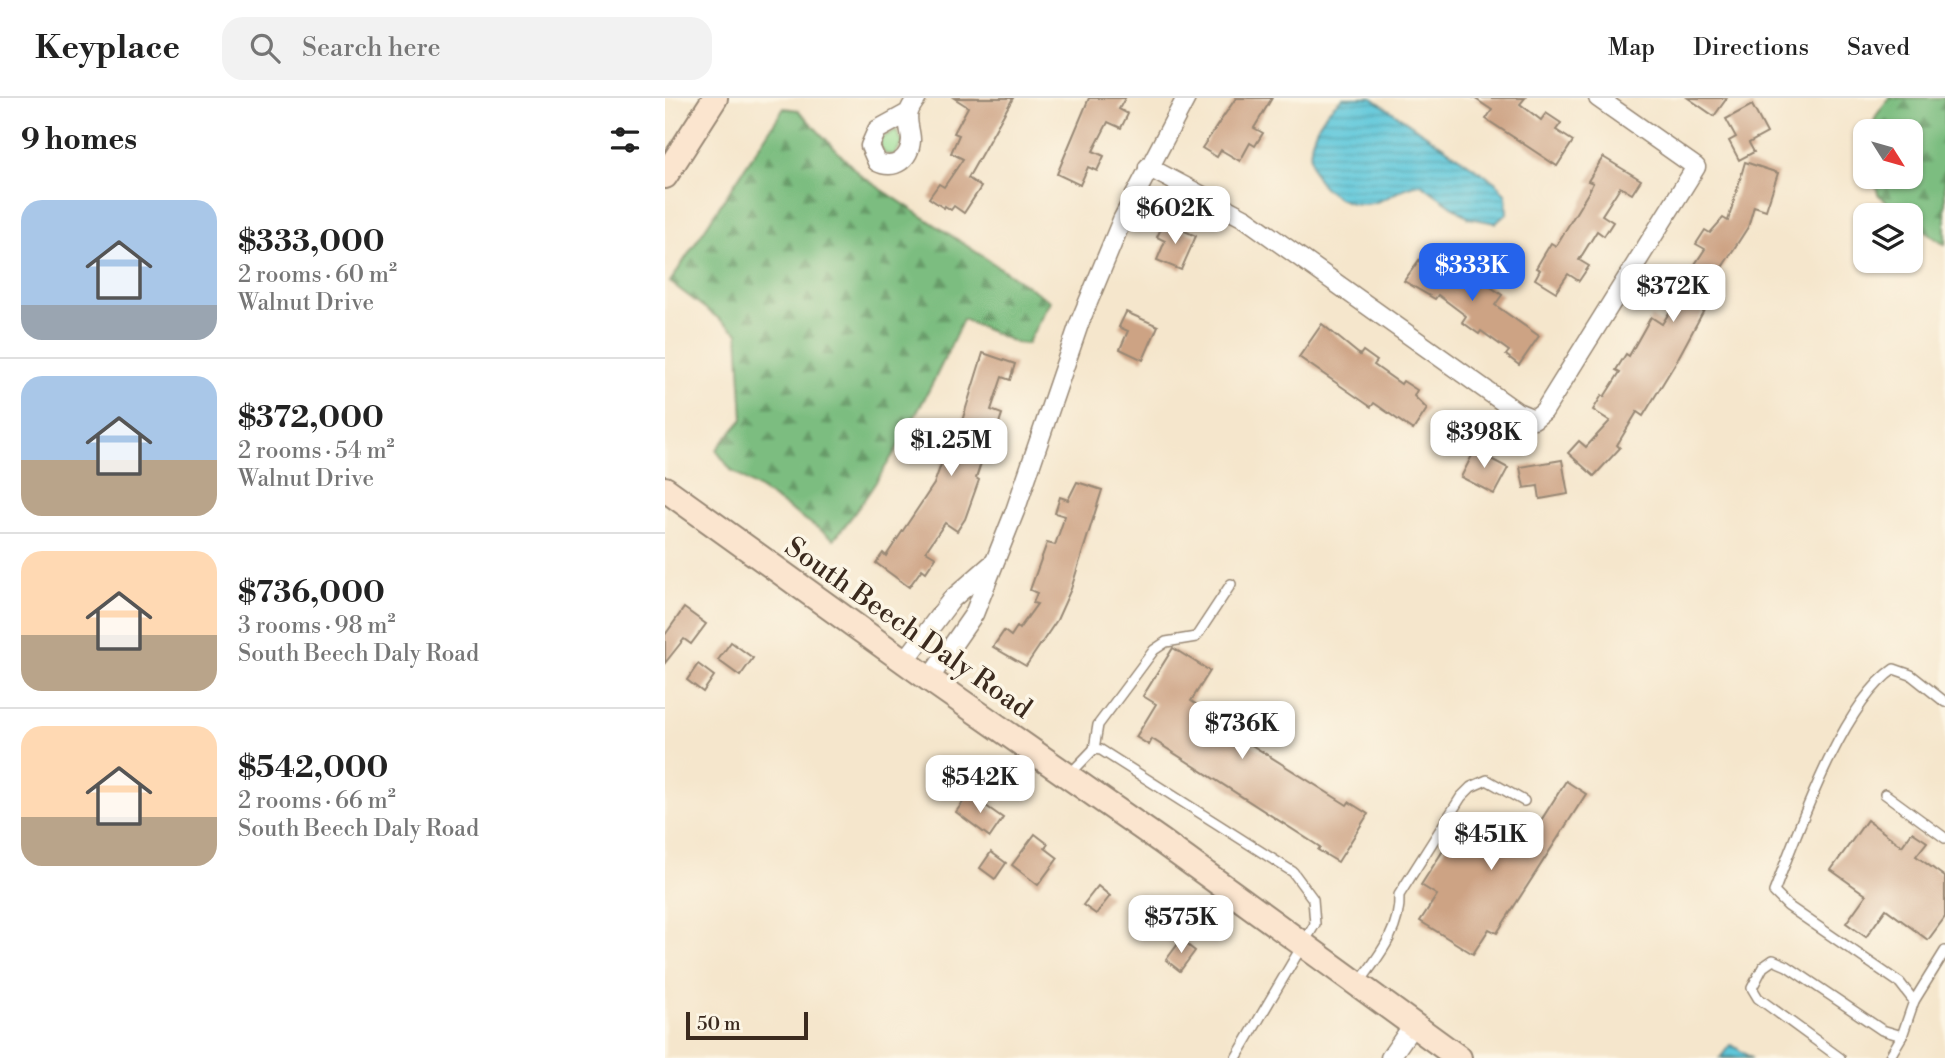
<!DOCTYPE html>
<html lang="en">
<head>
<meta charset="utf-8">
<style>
	:root { --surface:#fff; --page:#f2f2f2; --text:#222; --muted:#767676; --line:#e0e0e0; --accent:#2563eb }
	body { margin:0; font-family:"Libre Bodoni",serif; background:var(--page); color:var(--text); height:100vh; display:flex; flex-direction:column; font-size:26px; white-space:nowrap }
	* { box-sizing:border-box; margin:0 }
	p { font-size:23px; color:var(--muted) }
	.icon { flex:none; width:38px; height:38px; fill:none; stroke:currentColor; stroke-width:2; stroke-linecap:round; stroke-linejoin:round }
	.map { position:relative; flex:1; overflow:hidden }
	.drawer { display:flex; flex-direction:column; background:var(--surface); width:665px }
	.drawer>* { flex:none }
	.needle { width:46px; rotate:127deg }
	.fabs { position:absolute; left:1188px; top:21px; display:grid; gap:14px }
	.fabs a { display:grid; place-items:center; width:70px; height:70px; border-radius:14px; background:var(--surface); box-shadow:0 2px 5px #0004; font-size:35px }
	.scale { position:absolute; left:21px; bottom:18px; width:122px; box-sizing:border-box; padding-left:7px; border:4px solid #3b2a1e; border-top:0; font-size:19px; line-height:24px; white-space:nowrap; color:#3b2a1e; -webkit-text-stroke:5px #fcf5e5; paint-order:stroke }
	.price { position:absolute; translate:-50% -60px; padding:0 16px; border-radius:14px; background:#fff; color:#222; font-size:23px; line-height:46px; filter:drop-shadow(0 2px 4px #0008) }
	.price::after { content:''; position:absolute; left:50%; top:42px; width:21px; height:16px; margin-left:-10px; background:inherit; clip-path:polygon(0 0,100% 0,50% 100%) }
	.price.active { background:var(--accent); color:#fff }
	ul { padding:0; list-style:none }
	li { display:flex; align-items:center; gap:21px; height:175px; padding:0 21px }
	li+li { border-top:2px solid var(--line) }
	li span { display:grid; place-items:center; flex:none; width:196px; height:140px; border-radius:21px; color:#555 }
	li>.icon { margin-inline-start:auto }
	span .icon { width:84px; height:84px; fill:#fffc; stroke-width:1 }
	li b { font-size:30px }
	h2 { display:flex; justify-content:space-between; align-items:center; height:84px; padding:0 21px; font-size:30px }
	header { display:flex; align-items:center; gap:42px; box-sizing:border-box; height:98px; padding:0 35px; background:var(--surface); border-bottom:2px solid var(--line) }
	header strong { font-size:33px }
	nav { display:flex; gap:38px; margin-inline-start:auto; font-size:24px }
	.search { width:490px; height:63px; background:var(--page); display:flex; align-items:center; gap:18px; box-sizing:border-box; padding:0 24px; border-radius:21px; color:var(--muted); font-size:26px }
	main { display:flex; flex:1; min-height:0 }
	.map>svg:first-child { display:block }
	.grass { fill:#9ade97; stroke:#6a845a; stroke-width:2 }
	.forest { fill:url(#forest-firs); stroke:#5b744f; stroke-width:2 }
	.water { fill:url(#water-rules); stroke:#4d797c; stroke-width:2 }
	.building { fill:#cda384 }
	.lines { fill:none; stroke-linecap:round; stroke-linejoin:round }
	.lane-casing { stroke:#988875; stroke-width:12 }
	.street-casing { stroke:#988875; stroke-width:21 }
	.secondary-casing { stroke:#988875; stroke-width:28 }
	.lane { stroke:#fff; stroke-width:9 }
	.street { stroke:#fff; stroke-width:18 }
	.secondary { stroke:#fbe5cf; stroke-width:24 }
	.labels { text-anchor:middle; stroke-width:7; stroke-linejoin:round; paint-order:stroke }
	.street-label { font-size:28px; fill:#3b2a1e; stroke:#fcf5e5 }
</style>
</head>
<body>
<header>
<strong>Keyplace</strong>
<div class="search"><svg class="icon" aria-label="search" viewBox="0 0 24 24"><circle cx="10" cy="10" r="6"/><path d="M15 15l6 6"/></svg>Search here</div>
<nav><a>Map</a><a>Directions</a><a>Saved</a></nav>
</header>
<main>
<section class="drawer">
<h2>9 homes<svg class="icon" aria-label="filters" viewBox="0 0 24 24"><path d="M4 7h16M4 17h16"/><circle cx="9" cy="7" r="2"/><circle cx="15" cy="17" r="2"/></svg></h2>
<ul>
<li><span style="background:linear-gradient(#a9c7e8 75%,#9aa5b1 0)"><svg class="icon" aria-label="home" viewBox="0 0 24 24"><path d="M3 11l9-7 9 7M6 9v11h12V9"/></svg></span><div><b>$333,000</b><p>2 rooms · 60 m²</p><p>Walnut Drive</p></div></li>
<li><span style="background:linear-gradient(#a9c7e8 60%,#b9a48a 0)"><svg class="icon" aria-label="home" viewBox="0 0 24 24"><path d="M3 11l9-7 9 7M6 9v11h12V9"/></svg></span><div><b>$372,000</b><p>2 rooms · 54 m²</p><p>Walnut Drive</p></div></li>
<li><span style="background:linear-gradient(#ffd9b3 60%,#b9a48a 0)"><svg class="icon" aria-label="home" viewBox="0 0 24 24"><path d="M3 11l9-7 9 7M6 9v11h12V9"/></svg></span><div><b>$736,000</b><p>3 rooms · 98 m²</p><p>South Beech Daly Road</p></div></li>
<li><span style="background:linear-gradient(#ffd9b3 65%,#b9a48a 0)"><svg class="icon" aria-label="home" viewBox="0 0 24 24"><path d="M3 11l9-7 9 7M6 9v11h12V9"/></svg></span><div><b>$542,000</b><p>2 rooms · 66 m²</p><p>South Beech Daly Road</p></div></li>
</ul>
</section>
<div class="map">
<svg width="1280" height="960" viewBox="0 0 1280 960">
	<defs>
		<pattern id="forest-firs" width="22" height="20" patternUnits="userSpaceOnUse" patternTransform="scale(1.75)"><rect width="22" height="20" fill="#7bbd80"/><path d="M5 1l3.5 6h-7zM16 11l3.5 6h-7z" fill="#669a68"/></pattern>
		<pattern id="water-rules" width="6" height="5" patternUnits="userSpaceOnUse" patternTransform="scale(1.75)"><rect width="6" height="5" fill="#5fc8db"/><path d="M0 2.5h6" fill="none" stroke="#50a3b1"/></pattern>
	</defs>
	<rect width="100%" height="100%" fill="#fcf5e5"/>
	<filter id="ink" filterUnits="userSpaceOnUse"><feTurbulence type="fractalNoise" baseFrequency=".0143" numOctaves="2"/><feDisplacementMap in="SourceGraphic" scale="14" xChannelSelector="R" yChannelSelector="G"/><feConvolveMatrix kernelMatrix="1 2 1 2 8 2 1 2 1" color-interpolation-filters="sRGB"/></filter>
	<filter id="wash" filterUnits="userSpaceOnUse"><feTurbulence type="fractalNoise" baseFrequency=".00686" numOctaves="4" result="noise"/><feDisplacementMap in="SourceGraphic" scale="28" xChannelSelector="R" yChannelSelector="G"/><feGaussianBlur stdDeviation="1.57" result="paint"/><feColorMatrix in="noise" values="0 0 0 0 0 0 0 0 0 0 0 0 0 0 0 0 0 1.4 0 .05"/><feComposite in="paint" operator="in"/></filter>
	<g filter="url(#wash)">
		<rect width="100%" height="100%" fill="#f5e6cc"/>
		<path class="grass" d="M231 32 238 45 229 57 220 56 215 48 216 40Z"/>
		<g class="forest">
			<path d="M1224 0H1280V147L1246 125V117H1235L1213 96 1209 79H1246V33H1206L1211 18Z"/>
			<path d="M119 10 133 12 195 77 385 203 362 246 351 245 298 221C267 291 219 382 169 441L66 372 51 352 78 321 73 235 5 184Z"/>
		</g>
		<g class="water">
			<path d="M678 0H707L830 84 841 97 842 115 831 125 804 120 756 86C732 88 724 106 695 106 685 106 674 101 666 95 630 68 646 22 678 0Z"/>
			<path d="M1065 947H1067L1086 960H1055Z"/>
		</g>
		<g id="blocks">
			<g class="building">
				<path d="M289 0H348L303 80 316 89 299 115 289 108 286 112 280 108 279 110 264 100 274 86 279 89 298 61 286 55 294 37 289 35 303 9Z"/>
				<path d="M424 0H460L454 11 463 16 456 30 443 24 428 53 439 58 432 73 423 69 415 87 392 76Z"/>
				<path d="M571 0H607L589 30 598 35 590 48 585 45 575 63 556 52 552 59 537 50Z"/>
				<path d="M809 0H860L855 6 876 22 881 15 896 25 891 32 908 43 892 68 821 21 827 12Z"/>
				<path d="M1023 0H1062L1049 18Z"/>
				<path d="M1087 7 1102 35 1084 45 1089 54 1074 62 1064 43 1071 39 1061 21Z"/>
				<path d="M938 59 976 82 967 96 955 89 937 117 948 124 939 138 932 133 914 162 924 168 914 183 903 176 891 194 870 181 875 172 871 170 886 145 891 148 923 95 928 85 923 83Z"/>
				<path d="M1080 64 1113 75 1101 112 1089 108 1083 129 1054 174 1057 176 1052 188 1011 264 978 318 972 314 952 347 955 350 929 378 903 355 914 343 921 349 945 323 928 312 937 297 939 299 955 274 951 272 961 256 964 258 986 219 997 226 1016 196 1003 188 1013 172 1022 178 1040 151 1031 146 1040 132 1045 135 1058 120 1063 123Z"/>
				<path d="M499 124 531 138 516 172 492 162 500 143 492 139Z"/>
				<path d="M762 151 779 164 783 159 837 197 830 207 874 238 854 267 841 257 844 253 816 233 814 236 797 224 801 218 773 197 770 201 739 183Z"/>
				<path d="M461 214 493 228 478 262 455 251 463 233 454 229Z"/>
				<path d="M657 226 695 257 698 253 712 263 709 267 736 286 738 283 752 292 749 298 762 311 748 332 709 305 706 309 634 259Z"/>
				<path d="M318 255 350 266 345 282 337 279 326 312 337 316 332 331 323 328 313 357 318 359 311 380 314 382 300 421 292 433 280 425 261 453 271 459 261 474 257 471 244 489 211 465 218 455 221 458 269 386 283 347 289 349Z"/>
				<path d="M813 346 829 355 826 361 843 370 829 396 796 379Z"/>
				<path d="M897 362 903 396 875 401 873 388 859 390 855 369Z"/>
				<path d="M412 384 437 392 406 491 392 522 361 568 328 549 339 533 346 538 352 529 354 531 372 506 368 505 372 495 365 492 382 445 390 447 400 418 390 415 395 399 403 402Z"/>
				<path d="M19 510 41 526 26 546 19 541 0 565V537Z"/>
				<path d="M66 544 88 560 75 578 53 562Z"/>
				<path d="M508 550 545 573 526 603 534 608 531 612 682 707 684 704 703 716 673 764 653 752 655 749 487 641 484 647 471 639 491 606 478 598Z"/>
				<path d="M33 566 49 578 38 594 22 582Z"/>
				<path d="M901 683 921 696 832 835 824 831 808 856 755 823 772 797 756 787 797 723 809 731 818 717 842 733 849 723 868 735Z"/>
				<path d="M304 696 338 720 325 739 291 714Z"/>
				<path d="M1202 722 1237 748 1247 734 1262 744 1251 758 1280 779V819L1263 842 1221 811 1201 839 1181 825 1201 797 1166 772Z"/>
				<path d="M370 736 383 746 380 750 393 760 373 787 347 767Z"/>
				<path d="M326 754 341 765 330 781 315 770Z"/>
				<path d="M433 788 445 798 431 816 418 807Z"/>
				<path d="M516 842 530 853 515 873 501 862Z"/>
			</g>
		</g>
	</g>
	<g filter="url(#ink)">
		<use href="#blocks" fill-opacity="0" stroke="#988875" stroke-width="2"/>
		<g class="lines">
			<defs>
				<g id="lane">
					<path d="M429 651 433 627 489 552 501 544 531 539 566 486"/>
					<path d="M404 677 429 651 436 652 628 774 648 801 650 826 571 960"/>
					<path d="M1220 696 1280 740"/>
					<path d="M694 885C713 859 736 832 734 797L796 699 806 689 822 682 859 703"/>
					<path d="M1249 903 1235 885 1123 808 1109 794C1132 735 1177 606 1229 571L1246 577 1280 604"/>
					<path d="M1175 960 1093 900 1087 890 1098 869 1108 862 1122 868 1217 932 1237 938"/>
					<path d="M1224 960 1237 938 1249 903 1280 853"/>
				</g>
				<g id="street">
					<path d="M243 15 212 32 205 48 212 64C229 73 245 61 246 42 246 33 241 23 244 14 245 10 249 4 252 0"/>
					<path d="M483 69 581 121 852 314 869 321 879 313 1031 69 933 0"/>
					<path d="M240 563 287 501 327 466"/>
					<path d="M264 581 309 516 350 413 414 226 457 122 521 0"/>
					<path d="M725 960 748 927"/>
				</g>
				<g id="secondary">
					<path d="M0 78 50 0"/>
					<path d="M0 391 264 581 496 743 794 960"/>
				</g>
			</defs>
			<use href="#lane" class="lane-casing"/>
			<use href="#street" class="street-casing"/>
			<use href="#secondary" class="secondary-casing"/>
			<use href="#lane" class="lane"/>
			<use href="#street" class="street"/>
			<use href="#secondary" class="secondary"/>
		</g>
	</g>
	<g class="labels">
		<g class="street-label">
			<text transform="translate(244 529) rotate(35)" y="10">South Beech Daly Road</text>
		</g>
	</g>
</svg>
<div class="fabs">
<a><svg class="needle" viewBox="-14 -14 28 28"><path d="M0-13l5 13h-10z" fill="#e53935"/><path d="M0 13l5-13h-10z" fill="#767676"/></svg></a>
<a><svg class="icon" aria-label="layers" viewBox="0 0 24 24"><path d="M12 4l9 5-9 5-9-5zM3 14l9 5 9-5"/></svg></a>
</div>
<div class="scale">50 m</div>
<b class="price" style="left:510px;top:148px">$602K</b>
<b class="price active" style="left:807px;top:205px">$333K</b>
<b class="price" style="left:1008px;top:226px">$372K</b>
<b class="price" style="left:819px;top:372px">$398K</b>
<b class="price" style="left:286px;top:380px">$1.25M</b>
<b class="price" style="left:577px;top:663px">$736K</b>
<b class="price" style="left:315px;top:717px">$542K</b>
<b class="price" style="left:826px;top:774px">$451K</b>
<b class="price" style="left:516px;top:857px">$575K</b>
</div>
</main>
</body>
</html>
